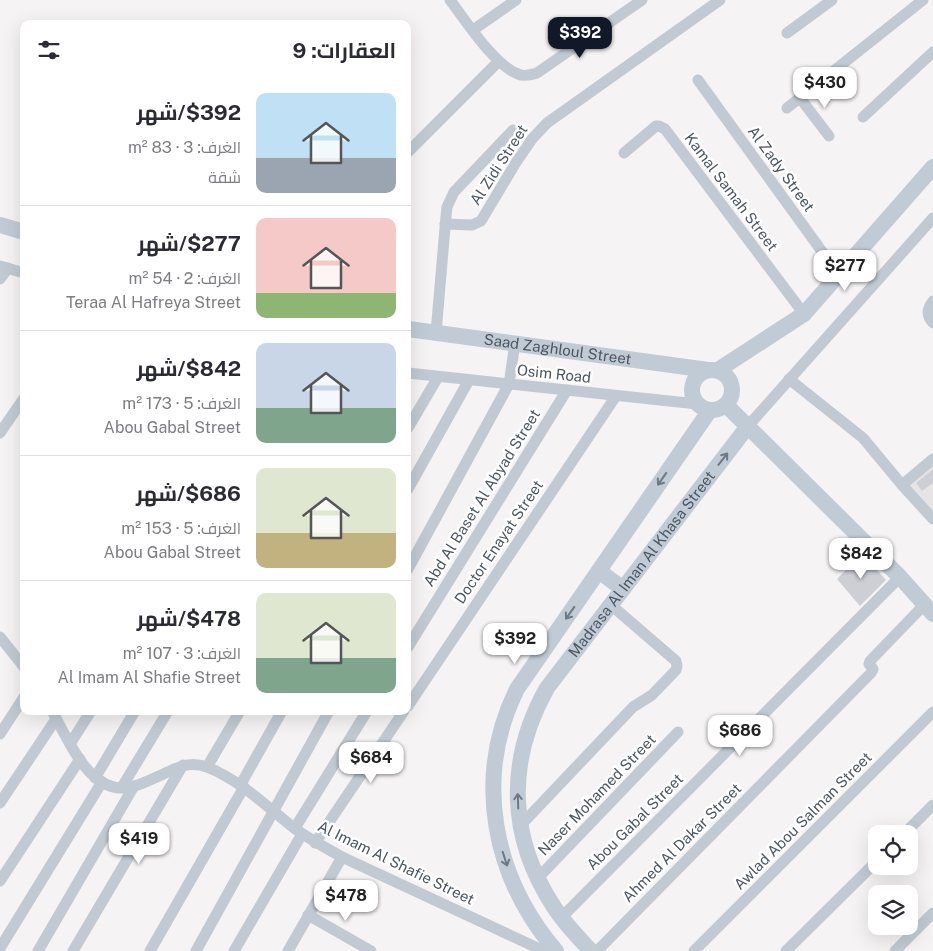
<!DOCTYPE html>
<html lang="ar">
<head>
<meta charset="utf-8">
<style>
	:root { --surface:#fff; --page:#f2f2f3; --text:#2b2b33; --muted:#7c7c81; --line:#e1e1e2; --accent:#111827 }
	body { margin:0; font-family:"Public Sans",Cairo,sans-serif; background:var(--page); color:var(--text); direction:rtl; height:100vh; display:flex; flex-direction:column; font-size:19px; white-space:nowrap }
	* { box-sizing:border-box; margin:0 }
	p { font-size:16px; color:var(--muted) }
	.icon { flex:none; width:28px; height:28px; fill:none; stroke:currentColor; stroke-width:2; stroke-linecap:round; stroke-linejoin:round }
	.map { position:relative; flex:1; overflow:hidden; direction:ltr }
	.details { position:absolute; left:20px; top:20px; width:391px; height:695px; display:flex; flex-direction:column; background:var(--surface); border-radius:10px; box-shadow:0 5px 20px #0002; direction:rtl }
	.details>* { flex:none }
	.tools { position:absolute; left:868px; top:825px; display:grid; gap:10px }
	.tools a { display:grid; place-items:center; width:50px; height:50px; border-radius:10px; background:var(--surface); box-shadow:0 5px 20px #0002; font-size:25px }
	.price { position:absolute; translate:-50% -42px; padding:0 11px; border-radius:10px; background:#fff; color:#222; font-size:16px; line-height:32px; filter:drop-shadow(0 1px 2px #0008) }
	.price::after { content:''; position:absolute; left:50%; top:30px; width:15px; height:11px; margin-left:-8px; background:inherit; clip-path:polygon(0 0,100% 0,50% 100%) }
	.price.active { background:var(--accent); color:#fff }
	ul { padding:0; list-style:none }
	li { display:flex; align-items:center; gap:15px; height:125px; padding:0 15px }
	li+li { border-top:1px solid var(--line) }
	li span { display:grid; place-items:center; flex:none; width:140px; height:100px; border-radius:10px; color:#555 }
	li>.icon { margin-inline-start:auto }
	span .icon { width:60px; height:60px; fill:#fffc; stroke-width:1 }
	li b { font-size:21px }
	h2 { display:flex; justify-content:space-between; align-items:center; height:60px; padding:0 15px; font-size:21px }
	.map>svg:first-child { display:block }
	.education { fill:#e6e4e5 }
	.building { fill:#cdcfd5 }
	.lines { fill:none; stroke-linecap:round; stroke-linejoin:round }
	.street { stroke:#c1cad2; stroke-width:11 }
	.secondary { stroke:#c1cbd6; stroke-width:16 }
	.oneway { stroke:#6e7984 }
	.labels { text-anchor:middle; stroke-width:5; stroke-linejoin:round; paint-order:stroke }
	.street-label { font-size:15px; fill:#4a5661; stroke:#fff }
</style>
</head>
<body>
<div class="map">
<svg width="933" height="951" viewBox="0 0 933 951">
	<rect width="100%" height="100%" fill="#f5f3f3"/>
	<path class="education" d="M933 463V514L906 485Z"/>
	<g class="building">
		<path d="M933 469V483L922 491 916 483Z"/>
		<path d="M862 554 886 580 860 606 837 579Z"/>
	</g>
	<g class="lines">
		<g class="street">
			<path d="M450 0C466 21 494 65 518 74 524 77 531 75 537 73L642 0"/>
			<path d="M473 30 516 0"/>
			<path d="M787 33 832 0"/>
			<path d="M698 80 839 275"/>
			<path d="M800 98 829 136"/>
			<path d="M787 108 923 0"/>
			<path d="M863 117 933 52"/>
			<path d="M408 152 498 62"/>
			<path d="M624 153 656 126H659L665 129 804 314"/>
			<path d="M445 224 472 225 481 221 515 164 532 139 547 123 720 0"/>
			<path d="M0 266 24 273"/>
			<path d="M0 279 8 268"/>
			<path d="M933 301C927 309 926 315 933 323"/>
			<path d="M436 333 446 216 447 207 454 192 513 130"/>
			<path d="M408 373 697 404"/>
			<path d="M789 379 863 438 902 485 933 519"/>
			<path d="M748 426 933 218"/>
			<path d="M408 428 438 377"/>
			<path d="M0 433 24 398"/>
			<path d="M902 485 933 459"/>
			<path d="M408 489 469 380"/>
			<path d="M408 569 509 384 515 343"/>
			<path d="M0 637 24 667"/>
			<path d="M408 647 567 390"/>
			<path d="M408 706 616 396"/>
			<path d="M52 711C69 740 91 800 135 786 147 782 159 776 170 771 182 765 193 762 207 767 241 781 265 805 294 828 309 839 326 848 342 857L544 951"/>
			<path d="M0 734 24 697"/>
			<path d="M70 744 91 711"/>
			<path d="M207 767 240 711"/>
			<path d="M95 778 135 711"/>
			<path d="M241 784 282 711"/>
			<path d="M122 787 168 711"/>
			<path d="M0 803 56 719"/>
			<path d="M520 826 633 707 652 695 676 670 677 666 676 661 611 605"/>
			<path d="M295 828 367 711"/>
			<path d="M904 834 933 805"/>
			<path d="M315 843 404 711"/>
			<path d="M537 879 678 732"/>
			<path d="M0 881 80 759"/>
			<path d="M308 915 371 951"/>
			<path d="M561 918 900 577"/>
			<path d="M0 948 102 782"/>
			<path d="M38 951 134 786"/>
			<path d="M73 951 183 765"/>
			<path d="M150 951 244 787"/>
			<path d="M196 951 329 711"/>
			<path d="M234 951 302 834"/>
			<path d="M288 951 342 857"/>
			<path d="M597 951 871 673 873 669 869 664 870 661 925 604"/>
			<path d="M694 951 933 712"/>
			<path d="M786 951 876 862"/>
			<path d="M895 951 933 913"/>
		</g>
		<g class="secondary">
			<path d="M0 225 24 232"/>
			<path id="s1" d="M408 329 708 370"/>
			<circle cx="712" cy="390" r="20"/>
			<path d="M718 370 804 314 933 167"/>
			<path d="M726 405 900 577 933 614"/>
			<path d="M599 571 623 589"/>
			<path d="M556 951C493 877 473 778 517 689L710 410"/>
			<path id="s2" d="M591 951C578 937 564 923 554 907 508 837 506 761 547 688L748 426"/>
		</g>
	</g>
	<defs><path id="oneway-shaft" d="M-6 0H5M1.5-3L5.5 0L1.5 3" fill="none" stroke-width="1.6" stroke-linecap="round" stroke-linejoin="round" transform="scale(1.25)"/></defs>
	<g class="oneway">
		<use href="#oneway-shaft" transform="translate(723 459) rotate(-52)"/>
		<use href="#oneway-shaft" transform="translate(662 479) rotate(125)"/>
		<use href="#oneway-shaft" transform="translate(570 613) rotate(125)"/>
		<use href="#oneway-shaft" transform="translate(518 801) rotate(-92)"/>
		<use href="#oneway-shaft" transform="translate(505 859) rotate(72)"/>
	</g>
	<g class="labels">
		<g class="street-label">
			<text transform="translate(499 165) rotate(-57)" y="5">Al Zidi Street</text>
			<text transform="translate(781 169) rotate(54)" y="5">Al Zady Street</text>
			<text transform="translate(731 192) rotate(53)" y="5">Kamal Samah Street</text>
			<text dy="5" stroke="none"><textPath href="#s1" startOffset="151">Saad Zaghloul Street</textPath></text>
			<text transform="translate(554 374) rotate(6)" y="5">Osim Road</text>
			<text transform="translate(482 498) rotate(-58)" y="5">Abd Al Baset Al Abyad Street</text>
			<text transform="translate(499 542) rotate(-56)" y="5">Doctor Enayat Street</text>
			<text dy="5" stroke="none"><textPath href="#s2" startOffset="445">Madrasa Al Iman Al Khasa Street</textPath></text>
			<text transform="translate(597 795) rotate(-46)" y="5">Naser Mohamed Street</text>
			<text transform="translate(803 821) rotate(-45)" y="5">Awlad Abou Salman Street</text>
			<text transform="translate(635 822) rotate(-45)" y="5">Abou Gabal Street</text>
			<text transform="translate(682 843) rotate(-45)" y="5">Ahmed Al Dakar Street</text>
			<text transform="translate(396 863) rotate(26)" y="5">Al Imam Al Shafie Street</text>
		</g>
	</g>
</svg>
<div class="tools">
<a><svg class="icon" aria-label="locate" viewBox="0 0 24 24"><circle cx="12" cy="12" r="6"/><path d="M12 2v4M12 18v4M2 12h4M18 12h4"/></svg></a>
<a><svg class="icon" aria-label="layers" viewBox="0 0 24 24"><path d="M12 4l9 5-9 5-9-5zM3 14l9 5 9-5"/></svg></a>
</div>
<b class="price active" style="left:580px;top:59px">$392</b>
<b class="price" style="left:825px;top:109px">$430</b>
<b class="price" style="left:845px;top:292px">$277</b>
<b class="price" style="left:861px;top:580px">$842</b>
<b class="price" style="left:515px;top:665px">$392</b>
<b class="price" style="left:740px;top:757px">$686</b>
<b class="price" style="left:371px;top:784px">$684</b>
<b class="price" style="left:139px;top:865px">$419</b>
<b class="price" style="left:346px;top:922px">$478</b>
<section class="details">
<h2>العقارات: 9<svg class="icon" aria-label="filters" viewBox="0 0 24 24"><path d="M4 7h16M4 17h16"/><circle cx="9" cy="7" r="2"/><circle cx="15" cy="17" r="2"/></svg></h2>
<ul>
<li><span style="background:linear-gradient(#bfe0f5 65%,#9aa5b1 0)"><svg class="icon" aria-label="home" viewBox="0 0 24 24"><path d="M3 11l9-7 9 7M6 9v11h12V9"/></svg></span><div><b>$392/شهر</b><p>الغرف: 3 · 83 m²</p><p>شقة</p></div></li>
<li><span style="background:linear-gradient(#f6c9c9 75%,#8fb573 0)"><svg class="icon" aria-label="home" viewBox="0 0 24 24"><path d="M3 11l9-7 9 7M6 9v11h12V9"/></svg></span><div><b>$277/شهر</b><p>الغرف: 2 · 54 m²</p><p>Teraa Al Hafreya Street</p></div></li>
<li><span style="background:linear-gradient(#c9d6e8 65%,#7fa58c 0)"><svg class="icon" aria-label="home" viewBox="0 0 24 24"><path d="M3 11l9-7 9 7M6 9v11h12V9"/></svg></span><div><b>$842/شهر</b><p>الغرف: 5 · 173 m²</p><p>Abou Gabal Street</p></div></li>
<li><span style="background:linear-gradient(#dfe7d0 65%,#c2b280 0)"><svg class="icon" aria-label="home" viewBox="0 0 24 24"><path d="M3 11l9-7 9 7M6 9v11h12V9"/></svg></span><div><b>$686/شهر</b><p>الغرف: 5 · 153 m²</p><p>Abou Gabal Street</p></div></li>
<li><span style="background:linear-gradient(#dfe7d0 65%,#7fa58c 0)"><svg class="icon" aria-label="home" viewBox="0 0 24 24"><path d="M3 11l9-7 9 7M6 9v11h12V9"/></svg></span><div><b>$478/شهر</b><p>الغرف: 3 · 107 m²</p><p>Al Imam Al Shafie Street</p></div></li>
</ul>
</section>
</div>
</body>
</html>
